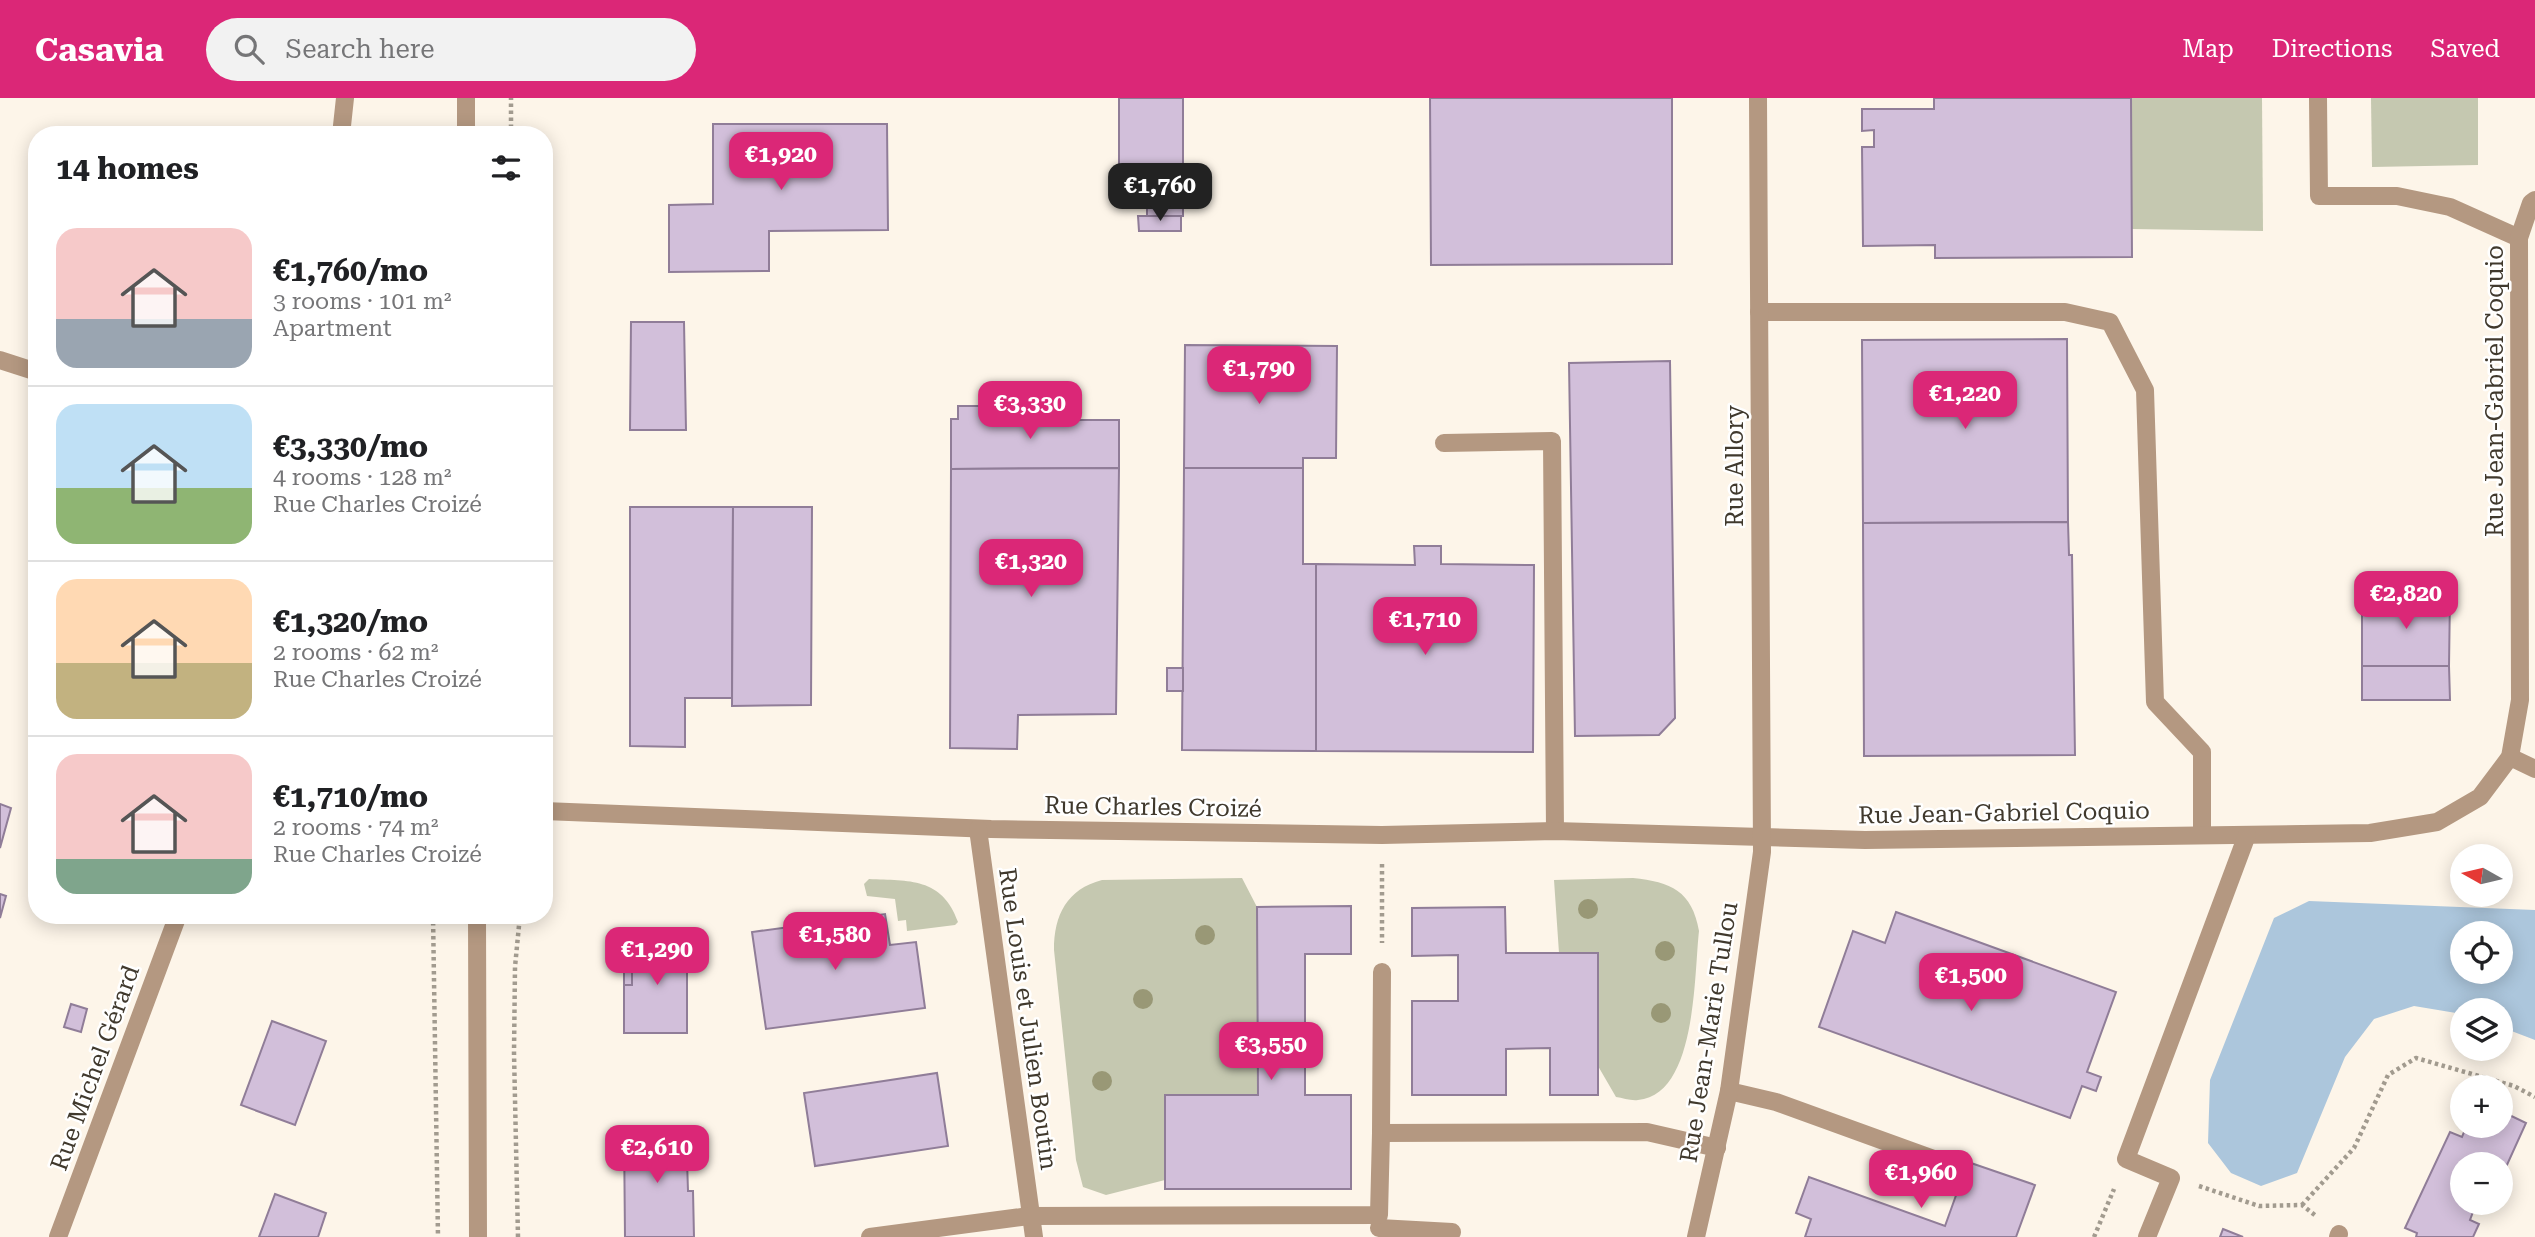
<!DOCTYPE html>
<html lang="en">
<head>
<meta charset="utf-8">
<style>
	:root { --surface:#fff; --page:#f2f2f2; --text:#202124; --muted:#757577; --line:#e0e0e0; --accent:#db2777 }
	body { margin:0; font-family:"Roboto Serif",serif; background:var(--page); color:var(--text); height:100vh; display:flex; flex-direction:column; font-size:26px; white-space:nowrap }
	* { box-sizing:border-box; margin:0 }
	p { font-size:23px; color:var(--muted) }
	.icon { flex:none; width:38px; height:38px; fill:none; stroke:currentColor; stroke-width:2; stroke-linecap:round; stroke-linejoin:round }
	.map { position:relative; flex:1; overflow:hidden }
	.details { position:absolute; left:28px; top:28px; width:525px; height:798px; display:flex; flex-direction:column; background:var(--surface); border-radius:28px; box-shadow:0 4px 18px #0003 }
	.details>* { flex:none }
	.needle { width:46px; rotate:278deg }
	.fabs { position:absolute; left:2450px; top:746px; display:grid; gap:14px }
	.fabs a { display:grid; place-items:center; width:63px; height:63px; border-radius:50%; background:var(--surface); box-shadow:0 4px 18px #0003; font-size:35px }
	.price { position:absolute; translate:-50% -60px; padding:0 16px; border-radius:14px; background:var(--accent); color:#fff; font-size:23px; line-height:46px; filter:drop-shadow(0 2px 4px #0008) }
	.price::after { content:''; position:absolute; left:50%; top:42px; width:21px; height:16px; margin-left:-10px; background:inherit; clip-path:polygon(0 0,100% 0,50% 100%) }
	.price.active { background:#222; color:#fff }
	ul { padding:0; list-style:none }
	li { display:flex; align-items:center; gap:21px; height:175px; padding:0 28px }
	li+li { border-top:2px solid var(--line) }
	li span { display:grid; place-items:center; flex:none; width:196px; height:140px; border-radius:21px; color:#555 }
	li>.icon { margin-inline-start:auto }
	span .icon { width:84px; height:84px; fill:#fffc; stroke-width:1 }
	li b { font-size:30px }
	h2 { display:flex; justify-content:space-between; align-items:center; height:84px; padding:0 28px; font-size:30px }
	header { display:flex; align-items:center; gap:42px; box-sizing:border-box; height:98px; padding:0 35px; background:var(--accent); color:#fff }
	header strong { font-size:33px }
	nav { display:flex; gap:38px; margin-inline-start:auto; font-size:24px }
	.search { width:490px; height:63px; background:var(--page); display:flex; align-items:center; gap:18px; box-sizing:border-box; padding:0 24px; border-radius:38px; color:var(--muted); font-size:26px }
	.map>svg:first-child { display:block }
	.green { fill:#c5c8b0 }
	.water { fill:#acc6dc; fill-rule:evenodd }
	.building { fill:#d2bfda; stroke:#907d98; stroke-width:2 }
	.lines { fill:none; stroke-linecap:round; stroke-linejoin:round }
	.path { stroke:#a29b8f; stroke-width:4.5; stroke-dasharray:3.5 3.5; stroke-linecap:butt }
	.minor { stroke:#b49881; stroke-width:18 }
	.tree { fill:#999876 }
	.labels { text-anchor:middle; stroke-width:5; stroke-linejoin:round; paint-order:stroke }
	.street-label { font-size:24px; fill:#40392d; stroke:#fff }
</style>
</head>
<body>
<header>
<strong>Casavia</strong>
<div class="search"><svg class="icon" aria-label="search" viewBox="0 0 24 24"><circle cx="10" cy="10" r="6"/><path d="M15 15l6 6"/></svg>Search here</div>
<nav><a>Map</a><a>Directions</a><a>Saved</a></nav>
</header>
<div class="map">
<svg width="2535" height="1139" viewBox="0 0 2535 1139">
	<rect width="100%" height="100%" fill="#fdf5e9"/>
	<g class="green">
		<path d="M2131 0H2262L2263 133 2132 131Z"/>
		<path d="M2371 0H2478V67L2372 69Z"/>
		<path d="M1242 780 1257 809 1258 997H1165V1082L1106 1097 1083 1089 1076 1062 1054 852C1054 817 1067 791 1102 782Z"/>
		<path d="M1633 780C1671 784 1692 793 1699 833 1694 876 1697 997 1638 1002 1631 1003 1623 1000 1616 999L1598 968V855H1559L1554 782Z"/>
		<path d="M869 781C909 783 942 779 958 824L955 827 907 833 906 822 898 823 895 801 867 798 864 786Z"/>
	</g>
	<path class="water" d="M2309 803 2535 812V942L2501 929V912H2462V916L2414 908 2374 921 2345 959 2297 1075 2261 1088 2231 1075 2208 1045 2210 982 2274 820ZM2462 835H2501V873H2462Z"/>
	<g class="building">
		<path d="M1119 0H1183V118H1147V97L1119 96Z"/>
		<path d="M1430 0H1672V166L1431 167Z"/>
		<path d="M1934 0H2131L2132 159 1935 160V147L1863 148 1862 49H1874V32L1862 33V11H1934Z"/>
		<path d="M713 26H887L888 132 769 133V173L669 174V107L713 106Z"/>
		<path d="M1138 118H1181V133H1139Z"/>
		<path d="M631 224H684L686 332H630Z"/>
		<path d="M2067 241 2068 424 1863 425 1862 242Z"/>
		<path d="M1185 247 1337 248 1336 360H1303V370H1184Z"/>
		<path d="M1670 263 1675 620 1659 637 1575 638 1569 265Z"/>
		<path d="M958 308H1020L1019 322H1119V370L951 371V321H958Z"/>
		<path d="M1119 370 1116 616 1018 617 1017 651 950 650 951 371Z"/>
		<path d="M1184 370H1303V466H1316V653L1182 652Z"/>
		<path d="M630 409H733L732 600H685V649L630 648Z"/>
		<path d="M733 409H812L811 607 732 608Z"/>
		<path d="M2068 424 2069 457H2072L2075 657 1864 658 1863 425Z"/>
		<path d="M1414 448H1441V466L1534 467 1533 654 1316 653V466L1415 467Z"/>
		<path d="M2362 498H2450L2449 568H2362Z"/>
		<path d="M2362 568H2449L2450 602H2362Z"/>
		<rect x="1167" y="570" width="16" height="23"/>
		<path d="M0 706 11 710 0 750Z"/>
		<path d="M0 796 6 798 0 820Z"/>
		<path d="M1351 808V856H1305V997H1351V1091H1165V997H1258L1257 809Z"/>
		<path d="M1505 809 1506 855H1598V997H1550V950L1506 951V997H1412V903H1458V857L1412 858V810Z"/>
		<path d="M1896 814 2116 894 2087 974 2101 979 2096 993 2082 988 2070 1020 1819 929 1853 833 1885 845Z"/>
		<path d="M885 816 890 847 916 844 925 910 766 931 752 834Z"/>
		<rect x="624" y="840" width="8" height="47"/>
		<path d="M632 840H687V935H624V887H632Z"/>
		<path d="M71 906 87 911 81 934 64 929Z"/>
		<path d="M272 923 326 943 295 1027 241 1007Z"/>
		<path d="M937 975 948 1048 815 1068 804 995Z"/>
		<path d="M2501 1013 2526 1025 2501 1080V1066H2462V1104H2481L2488 1107 2487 1110 2476 1106 2470 1122 2479 1126 2473 1139H2416L2417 1135 2405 1130 2450 1034 2462 1039 2467 1027H2501Z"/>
		<path d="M686 1031 688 1093H693L694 1139H625L624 1032Z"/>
		<path d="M1968 1064 2035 1087 2016 1139H1805L1811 1121 1796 1115 1809 1079 1945 1128Z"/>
		<path d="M275 1096 326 1115 318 1139H259Z"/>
		<path d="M2223 1131 2243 1139H2220Z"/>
	</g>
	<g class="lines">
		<g class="path">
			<path d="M511 37V0"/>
			<path d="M1382 766V845"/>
			<path d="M433 817 438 1139"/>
			<path d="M2199 1088 2259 1108 2302 1107 2316 1118"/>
			<path d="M2302 1107 2354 1050 2388 977 2416 960 2514 988 2535 999"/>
			<path d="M518 1139 514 955 515 869 520 817"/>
			<path d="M2094 1139 2114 1091"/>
		</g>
		<g class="minor">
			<path d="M466 0V37"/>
			<path d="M2318 0 2319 98H2397L2450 109 2519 140"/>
			<path d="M341 37 345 0"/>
			<path d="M1759 214H2065L2110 224 2145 292 2155 604 2202 654V737"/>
			<path d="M0 262 37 274"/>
			<path d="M1444 345 1552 343 1555 733"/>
			<path d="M2510 659 2535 671"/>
			<path d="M544 713 991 731 1382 737 1555 733 1865 742 2370 735 2437 724 2480 699 2510 659 2520 602 2519 140 2531 105 2535 102"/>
			<path d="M978 731 1034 1139"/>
			<path d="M477 817 478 1139"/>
			<path d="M1729 993 1776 1004 1939 1063"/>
			<path d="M1381 1035 1382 874"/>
			<path d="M1379 1130 1452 1134"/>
			<path d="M58 1139 178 817"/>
			<path d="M870 1139 1029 1118 1379 1117 1381 1035 1647 1034 1717 1050"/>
			<path d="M1696 1139 1729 993 1762 754 1758 0"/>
			<path d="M2147 1139 2171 1080 2126 1061 2247 737"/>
			<path d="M2338 1139 2339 1136"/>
		</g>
	</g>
	<g class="tree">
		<circle cx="1588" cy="811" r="10"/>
		<circle cx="1205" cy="837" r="10"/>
		<circle cx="1665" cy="853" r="10"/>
		<circle cx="1143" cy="901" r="10"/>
		<circle cx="1661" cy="915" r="10"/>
		<circle cx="1102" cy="983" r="10"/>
	</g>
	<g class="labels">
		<g class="street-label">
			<text transform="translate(2495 293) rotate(-90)" y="8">Rue Jean-Gabriel Coquio</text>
			<text transform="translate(1735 368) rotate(-90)" y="8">Rue Allory</text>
			<text transform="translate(1153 709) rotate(1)" y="8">Rue Charles Croizé</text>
			<text transform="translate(2004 715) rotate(-1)" y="8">Rue Jean-Gabriel Coquio</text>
			<text transform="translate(1028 921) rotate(82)" y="8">Rue Louis et Julien Boutin</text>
			<text transform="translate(1709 934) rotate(-81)" y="8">Rue Jean-Marie Tullou</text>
			<text transform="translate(95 970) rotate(-70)" y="8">Rue Michel Gérard</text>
		</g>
	</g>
</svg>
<div class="fabs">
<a><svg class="needle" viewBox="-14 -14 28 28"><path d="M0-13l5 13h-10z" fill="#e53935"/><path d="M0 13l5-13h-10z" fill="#757577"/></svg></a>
<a><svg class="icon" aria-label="locate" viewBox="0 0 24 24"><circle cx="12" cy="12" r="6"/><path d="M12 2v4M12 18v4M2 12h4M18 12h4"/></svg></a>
<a><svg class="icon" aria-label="layers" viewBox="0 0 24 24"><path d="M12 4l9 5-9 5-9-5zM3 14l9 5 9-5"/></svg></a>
<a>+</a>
<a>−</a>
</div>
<b class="price" style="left:781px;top:94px">€1,920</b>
<b class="price active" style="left:1160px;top:125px">€1,760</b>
<b class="price" style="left:1259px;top:308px">€1,790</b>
<b class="price" style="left:1965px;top:333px">€1,220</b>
<b class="price" style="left:1030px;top:343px">€3,330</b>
<b class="price" style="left:1031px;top:501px">€1,320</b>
<b class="price" style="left:2406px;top:533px">€2,820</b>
<b class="price" style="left:1425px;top:559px">€1,710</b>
<b class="price" style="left:835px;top:874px">€1,580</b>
<b class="price" style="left:657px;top:889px">€1,290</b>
<b class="price" style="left:1971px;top:915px">€1,500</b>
<b class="price" style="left:1271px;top:984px">€3,550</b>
<b class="price" style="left:657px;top:1087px">€2,610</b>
<b class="price" style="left:1921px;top:1112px">€1,960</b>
<section class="details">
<h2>14 homes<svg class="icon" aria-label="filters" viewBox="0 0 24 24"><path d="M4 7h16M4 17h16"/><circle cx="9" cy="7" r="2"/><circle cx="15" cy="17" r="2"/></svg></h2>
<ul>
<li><span style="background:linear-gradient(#f6c9c9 65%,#9aa5b1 0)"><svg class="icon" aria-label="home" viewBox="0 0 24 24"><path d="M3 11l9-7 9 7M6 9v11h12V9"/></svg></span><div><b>€1,760/mo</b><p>3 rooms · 101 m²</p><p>Apartment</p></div></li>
<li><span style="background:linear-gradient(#bfe0f5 60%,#8fb573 0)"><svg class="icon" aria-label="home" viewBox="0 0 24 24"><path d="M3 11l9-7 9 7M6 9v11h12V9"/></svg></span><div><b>€3,330/mo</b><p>4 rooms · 128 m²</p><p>Rue Charles Croizé</p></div></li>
<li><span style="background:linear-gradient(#ffd9b3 60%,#c2b280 0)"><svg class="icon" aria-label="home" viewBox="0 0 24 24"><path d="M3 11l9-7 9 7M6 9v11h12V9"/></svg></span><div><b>€1,320/mo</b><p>2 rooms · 62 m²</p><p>Rue Charles Croizé</p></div></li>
<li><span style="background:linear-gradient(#f6c9c9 75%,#7fa58c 0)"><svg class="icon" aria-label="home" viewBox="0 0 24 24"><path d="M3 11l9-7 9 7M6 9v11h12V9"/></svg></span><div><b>€1,710/mo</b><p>2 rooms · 74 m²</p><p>Rue Charles Croizé</p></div></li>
</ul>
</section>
</div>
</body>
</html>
